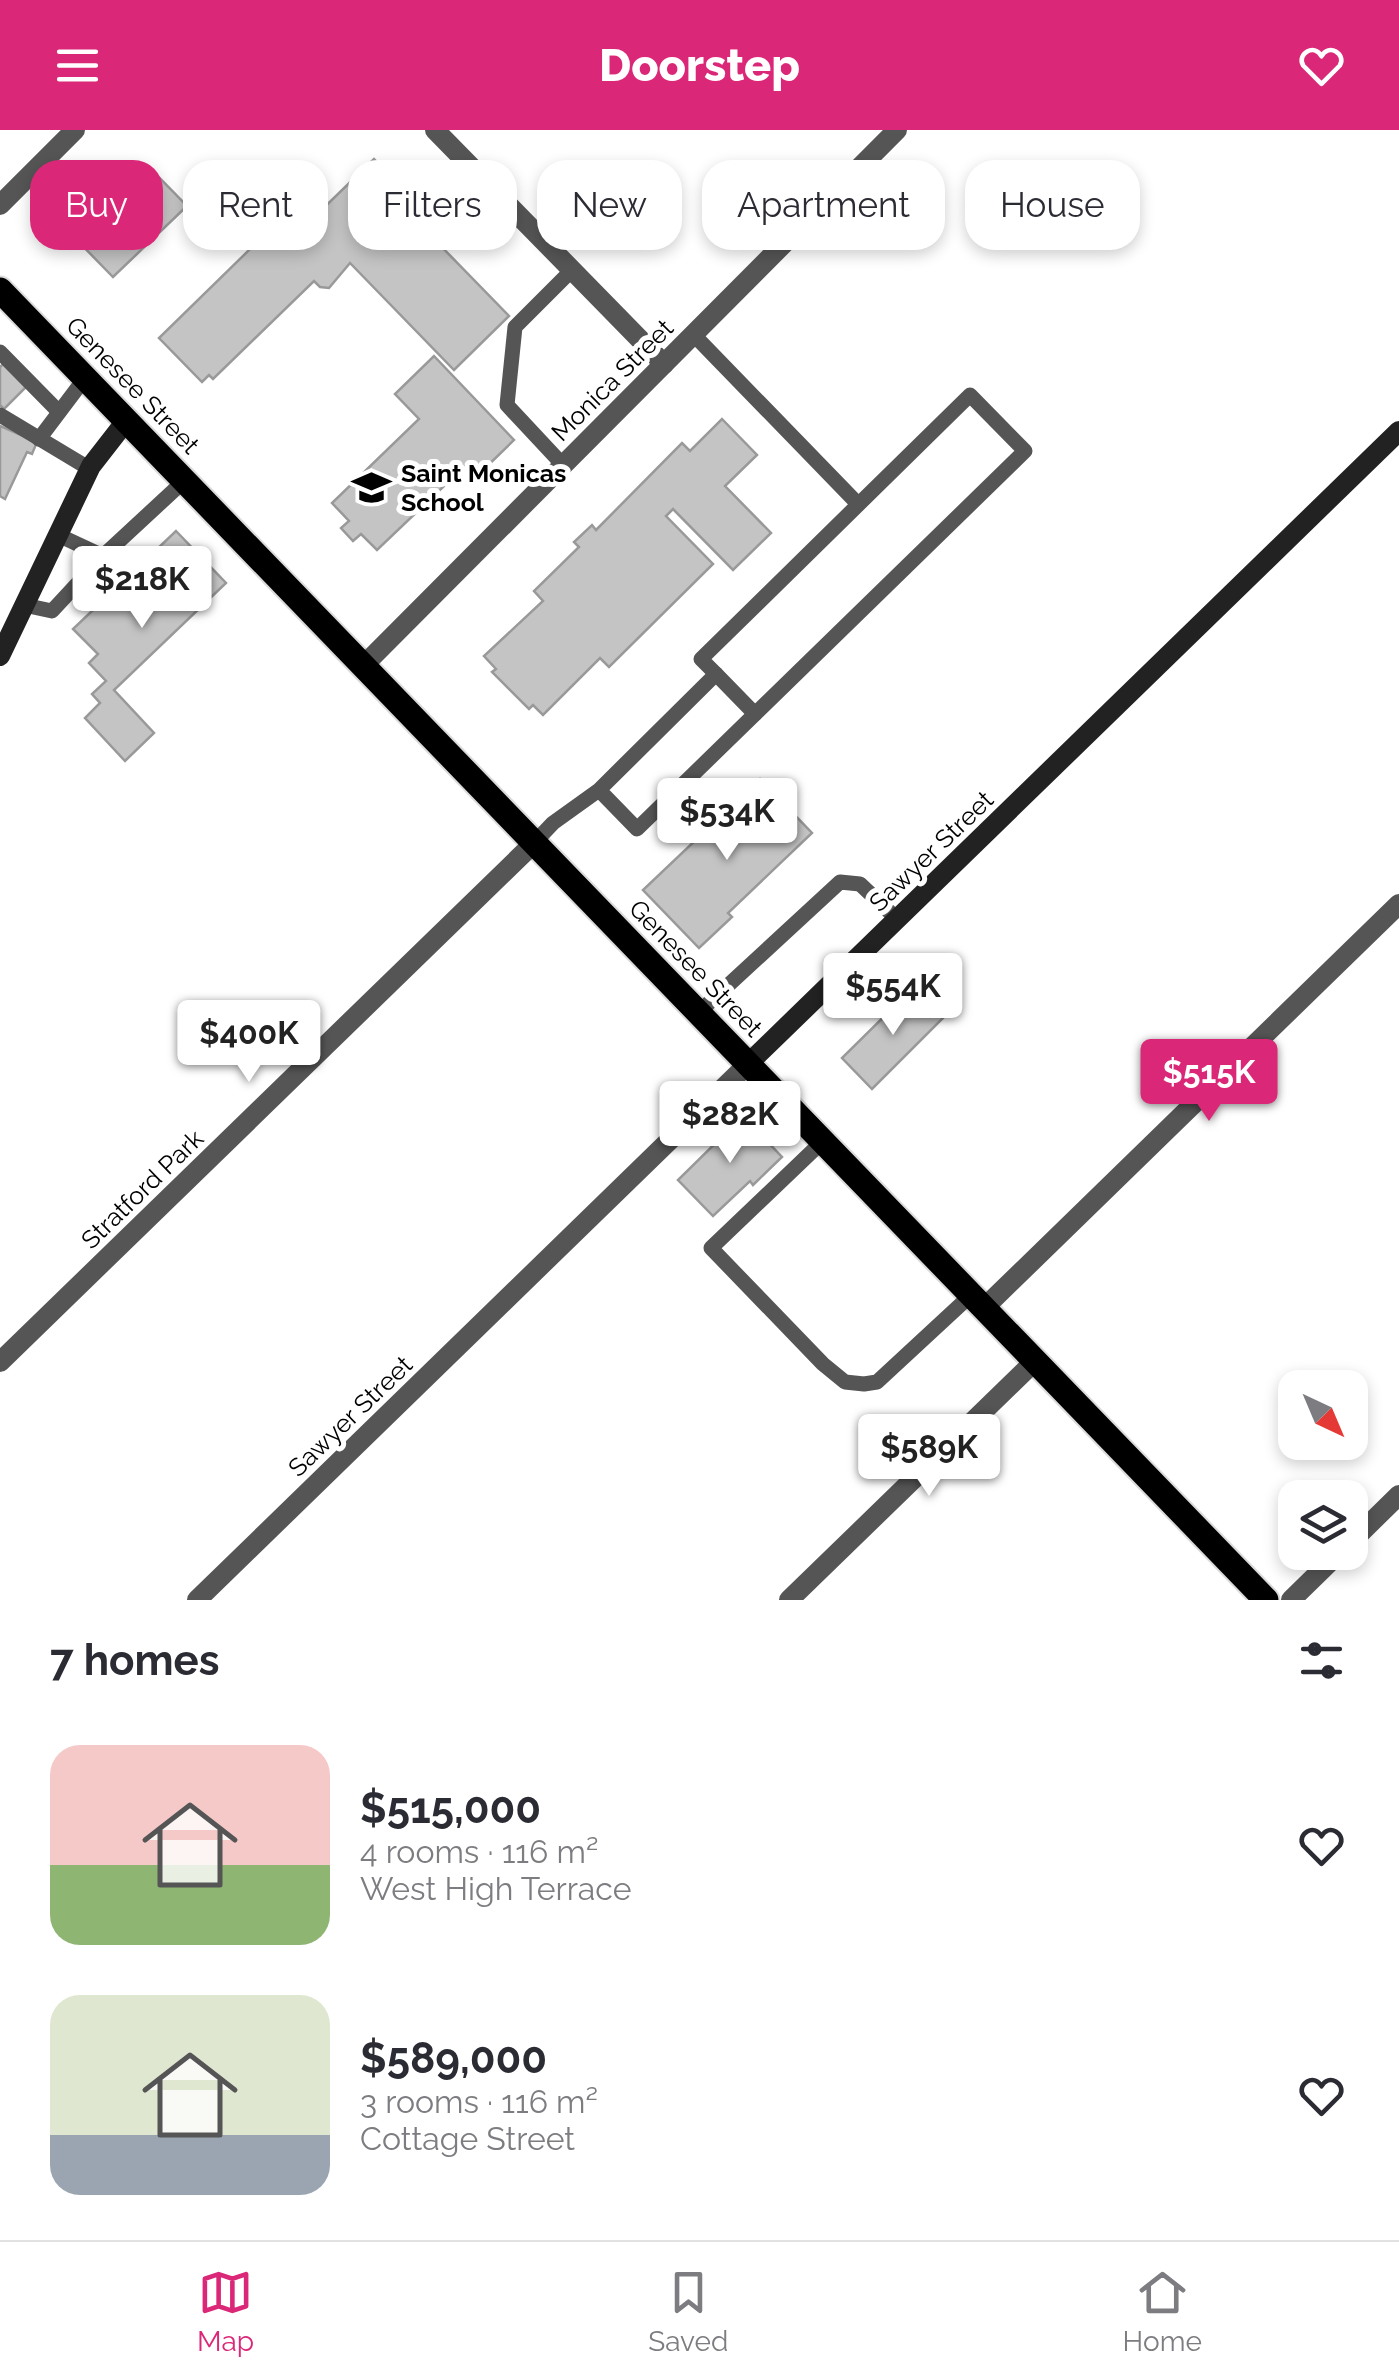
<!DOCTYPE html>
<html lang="en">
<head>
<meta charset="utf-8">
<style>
	:root { --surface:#fff; --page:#f7f7f7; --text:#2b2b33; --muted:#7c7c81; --line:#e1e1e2; --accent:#db2777 }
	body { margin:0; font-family:Raleway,sans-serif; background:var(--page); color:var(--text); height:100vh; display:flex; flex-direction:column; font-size:38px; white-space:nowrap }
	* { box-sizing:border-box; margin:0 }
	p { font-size:32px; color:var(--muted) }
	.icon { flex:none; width:55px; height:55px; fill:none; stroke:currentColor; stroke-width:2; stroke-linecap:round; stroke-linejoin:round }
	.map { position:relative; height:1470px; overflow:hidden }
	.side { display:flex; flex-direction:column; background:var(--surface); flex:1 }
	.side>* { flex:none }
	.guide { position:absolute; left:30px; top:30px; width:1340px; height:90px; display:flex; gap:20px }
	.needle { width:65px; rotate:136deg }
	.controls { position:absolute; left:1278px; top:1240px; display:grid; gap:20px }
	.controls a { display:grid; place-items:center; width:90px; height:90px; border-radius:20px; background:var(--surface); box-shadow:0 5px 15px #0003; font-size:50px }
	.price { position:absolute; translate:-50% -85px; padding:0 22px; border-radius:10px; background:#fff; color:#222; font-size:32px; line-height:65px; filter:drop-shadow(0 2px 5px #0008) }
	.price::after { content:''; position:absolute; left:50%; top:60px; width:30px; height:22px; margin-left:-15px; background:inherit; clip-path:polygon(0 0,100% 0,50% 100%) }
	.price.active { background:var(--accent); color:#fff }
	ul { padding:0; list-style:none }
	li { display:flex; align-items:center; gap:30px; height:250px; padding:0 50px }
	li span { display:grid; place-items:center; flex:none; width:280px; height:200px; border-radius:30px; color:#555 }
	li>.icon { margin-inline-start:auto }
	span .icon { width:120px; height:120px; fill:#fffc; stroke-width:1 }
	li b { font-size:42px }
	h2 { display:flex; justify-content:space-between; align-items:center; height:120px; padding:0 50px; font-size:42px }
	.tag { padding:0 35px; border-radius:30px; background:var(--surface); box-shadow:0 5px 15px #0003; font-size:35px; line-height:90px }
	.tag.active { background:var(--accent); color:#fff }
	header { display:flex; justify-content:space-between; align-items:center; height:130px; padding:0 50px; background:var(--accent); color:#fff; font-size:45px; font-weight:800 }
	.tab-bar { display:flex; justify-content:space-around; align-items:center; height:140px; border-top:2px solid var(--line); background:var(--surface); font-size:28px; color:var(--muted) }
	.tab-bar a { display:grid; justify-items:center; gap:5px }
	.tab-bar .active { color:var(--accent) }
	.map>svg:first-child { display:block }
	.building { fill:#c4c4c4; stroke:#999; stroke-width:2.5 }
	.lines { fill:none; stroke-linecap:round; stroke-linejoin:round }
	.primary-casing { stroke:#dbdbdb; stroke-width:29 }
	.lane { stroke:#555; stroke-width:15 }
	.street { stroke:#555; stroke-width:20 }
	.secondary { stroke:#222; stroke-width:20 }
	.primary { stroke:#000; stroke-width:25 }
	.labels { text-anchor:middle; stroke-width:10; stroke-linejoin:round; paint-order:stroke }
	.street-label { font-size:25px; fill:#000; stroke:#fff }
	.poi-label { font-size:25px; font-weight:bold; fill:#000; stroke:#fff; text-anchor:start }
</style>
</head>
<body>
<header><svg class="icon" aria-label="menu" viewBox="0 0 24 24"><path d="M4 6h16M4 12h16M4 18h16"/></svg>Doorstep<svg class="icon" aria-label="heart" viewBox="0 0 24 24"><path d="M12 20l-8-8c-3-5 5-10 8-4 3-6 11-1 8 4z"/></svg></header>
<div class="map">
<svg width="1399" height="1470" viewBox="0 0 1399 1470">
	<rect width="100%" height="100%" fill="#fff"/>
	<g class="building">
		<path d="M374 29 406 62 397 71 509 186 454 240 350 133 329 158 320 157 314 151 213 249 209 245 202 252 159 208 288 82 303 98Z"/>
		<path d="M147 35 187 76 113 147 73 106Z"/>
		<path d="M434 226 514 310 476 347 465 336 377 420 361 404 353 411 341 398 349 391 332 373 419 289 395 264Z"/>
		<path d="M3 234 26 257 4 279 0 275V237Z"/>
		<path d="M722 289 757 325 725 356 771 403 733 440 673 379 666 386 713 434 609 537 600 528 543 585 533 575 529 579 492 542 496 539 484 526 543 471 534 461 579 417 574 412 592 395 596 400 682 313 690 321Z"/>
		<path d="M0 296 37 312 32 324 27 322 5 369 0 366Z"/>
		<path d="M176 401 226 453 114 560 154 603 125 631 85 588 100 573 92 564 106 551 89 533 98 524 73 499Z"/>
		<path d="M760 649 812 703 728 783 732 787 699 818 643 760Z"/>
		<path d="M914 857 944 887 872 959 842 928Z"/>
		<path d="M743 986 782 1027 753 1055 750 1051 713 1086 678 1050Z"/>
	</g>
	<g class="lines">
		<defs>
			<path id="primary" d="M0 160 1266 1470"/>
		</defs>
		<use href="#primary" class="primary-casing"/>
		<g class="lane">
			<path d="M693 204 858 374"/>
			<path d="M0 222 59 282"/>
			<path d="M0 285 90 339"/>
			<path d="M39 309 85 248"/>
			<path d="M563 335 507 275 515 197 572 140"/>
			<path d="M58 405 103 426"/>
			<path d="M24 475 52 481 103 426 184 351"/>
			<path d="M716 544 755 584"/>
			<path d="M534 713 553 693 599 660 716 544 701 529 970 265 1025 321 637 699 599 660"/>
			<path d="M698 883 840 752 860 754 897 789"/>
			<path d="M823 1011 711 1118 823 1234 845 1252 864 1254 877 1252 971 1165"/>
		</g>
		<g class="street">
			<path d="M435 0 664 234"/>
			<path d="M0 75 75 0"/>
			<path d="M363 536 897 0"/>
			<path d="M984 1178 1399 774"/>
			<path d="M0 1232 534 713"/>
			<path d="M1350 1413 1399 1365"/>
			<path d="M197 1470 748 934"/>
			<path d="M789 1470 1035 1231"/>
			<path d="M1291 1470 1340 1422"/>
		</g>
		<g class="secondary">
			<path d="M0 526 91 336 126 291"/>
			<path d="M748 934 1399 301"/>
		</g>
		<use href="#primary" class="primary"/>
	</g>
	<defs>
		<symbol id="school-bare" viewBox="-9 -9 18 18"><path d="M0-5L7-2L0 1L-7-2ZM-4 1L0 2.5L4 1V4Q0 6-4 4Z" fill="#000" stroke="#fff" stroke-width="2.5" paint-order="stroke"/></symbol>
	</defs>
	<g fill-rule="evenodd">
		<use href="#school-bare" x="344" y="330" width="55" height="55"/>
	</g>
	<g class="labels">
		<g class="street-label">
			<text transform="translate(612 250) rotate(-45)" y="9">Monica Street</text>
			<text transform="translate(133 255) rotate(46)" y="9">Genesee Street</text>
			<text transform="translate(931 721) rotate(-44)" y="9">Sawyer Street</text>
			<text transform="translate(696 838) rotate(46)" y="9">Genesee Street</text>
			<text transform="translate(142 1059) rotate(-44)" y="9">Stratford Park</text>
			<text transform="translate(350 1286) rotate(-44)" y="9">Sawyer Street</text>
		</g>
		<g class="poi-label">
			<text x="401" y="352">Saint Monicas<tspan x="401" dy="29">School</tspan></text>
		</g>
	</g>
</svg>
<div class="controls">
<a><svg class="needle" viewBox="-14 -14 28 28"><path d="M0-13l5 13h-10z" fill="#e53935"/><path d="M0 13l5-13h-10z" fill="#7c7c81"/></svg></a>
<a><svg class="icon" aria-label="layers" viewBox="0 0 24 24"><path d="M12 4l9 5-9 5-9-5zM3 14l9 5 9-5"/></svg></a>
</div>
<b class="price" style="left:142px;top:501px">$218K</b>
<b class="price" style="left:727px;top:733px">$534K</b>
<b class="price" style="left:893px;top:908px">$554K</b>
<b class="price" style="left:249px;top:955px">$400K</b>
<b class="price active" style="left:1209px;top:994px">$515K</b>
<b class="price" style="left:730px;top:1036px">$282K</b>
<b class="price" style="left:929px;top:1369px">$589K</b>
<div class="guide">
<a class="tag active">Buy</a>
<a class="tag">Rent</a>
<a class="tag">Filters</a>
<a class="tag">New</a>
<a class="tag">Apartment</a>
<a class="tag">House</a>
</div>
</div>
<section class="side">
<h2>7 homes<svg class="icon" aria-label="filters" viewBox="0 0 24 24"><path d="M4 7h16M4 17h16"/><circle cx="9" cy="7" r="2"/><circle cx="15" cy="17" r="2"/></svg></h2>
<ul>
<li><span style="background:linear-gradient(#f6c9c9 60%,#8fb573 0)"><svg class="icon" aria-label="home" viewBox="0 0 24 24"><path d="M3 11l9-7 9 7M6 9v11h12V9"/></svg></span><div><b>$515,000</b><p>4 rooms · 116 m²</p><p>West High Terrace</p></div><svg class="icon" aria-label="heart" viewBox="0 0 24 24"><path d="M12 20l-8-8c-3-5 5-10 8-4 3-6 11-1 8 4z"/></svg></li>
<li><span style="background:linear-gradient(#dfe7d0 70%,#9aa5b1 0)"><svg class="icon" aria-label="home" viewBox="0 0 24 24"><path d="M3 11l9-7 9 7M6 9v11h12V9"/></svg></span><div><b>$589,000</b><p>3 rooms · 116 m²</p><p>Cottage Street</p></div><svg class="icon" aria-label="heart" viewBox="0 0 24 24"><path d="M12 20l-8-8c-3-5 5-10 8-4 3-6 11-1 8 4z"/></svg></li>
</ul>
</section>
<nav class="tab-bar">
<a class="active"><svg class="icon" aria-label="map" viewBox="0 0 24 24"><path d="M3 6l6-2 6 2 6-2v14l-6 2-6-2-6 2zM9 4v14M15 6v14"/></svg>Map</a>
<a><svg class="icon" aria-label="saved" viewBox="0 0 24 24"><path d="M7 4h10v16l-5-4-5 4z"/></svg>Saved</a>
<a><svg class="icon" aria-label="home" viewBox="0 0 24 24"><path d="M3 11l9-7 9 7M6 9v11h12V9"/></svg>Home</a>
</nav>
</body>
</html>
